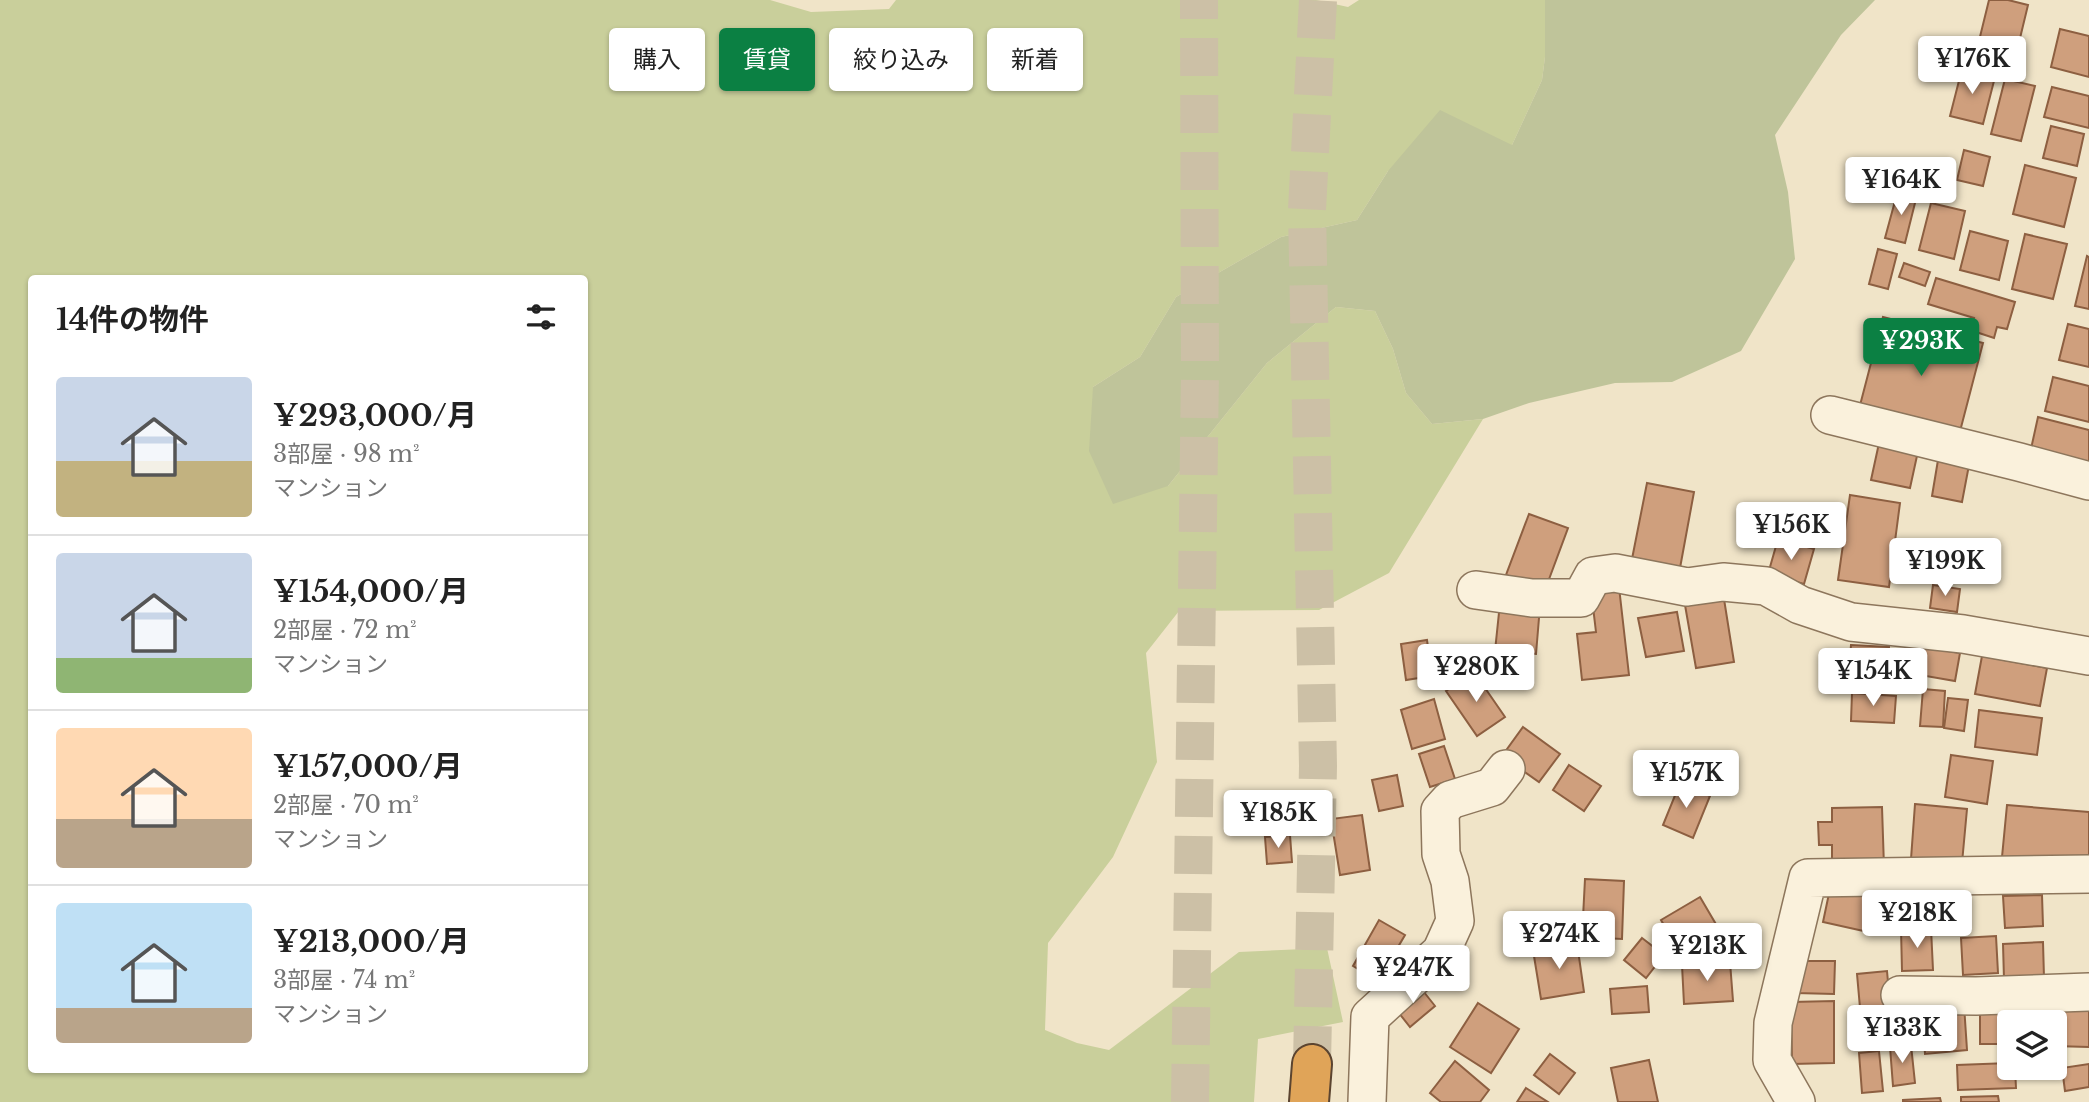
<!DOCTYPE html>
<html lang="ja">
<head>
<meta charset="utf-8">
<style>
	:root { --surface:#fff; --page:#f2f2f2; --text:#222; --muted:#767676; --line:#e0e0e0; --accent:#0b8043 }
	body { margin:0; font-family:"Libre Baskerville","Noto Sans JP",serif; background:var(--page); color:var(--text); height:100vh; display:flex; flex-direction:column; font-size:26px; white-space:nowrap }
	* { box-sizing:border-box; margin:0 }
	p { font-size:23px; color:var(--muted) }
	.icon { flex:none; width:38px; height:38px; fill:none; stroke:currentColor; stroke-width:2; stroke-linecap:round; stroke-linejoin:round }
	.map { position:relative; flex:1; overflow:hidden }
	.sheet { position:absolute; left:28px; top:275px; width:560px; height:798px; display:flex; flex-direction:column; background:var(--surface); border-radius:7px; box-shadow:0 2px 5px #0004 }
	.sheet>* { flex:none }
	.guide { position:absolute; left:609px; top:28px; width:665px; height:63px; display:flex; gap:14px }
	.tools { position:absolute; left:1997px; top:1010px; display:grid; gap:14px }
	.tools a { display:grid; place-items:center; width:70px; height:70px; border-radius:7px; background:var(--surface); box-shadow:0 2px 5px #0004; font-size:35px }
	.price { position:absolute; translate:-50% -60px; padding:0 16px; border-radius:7px; background:#fff; color:#222; font-size:23px; line-height:46px; filter:drop-shadow(0 2px 4px #0008) }
	.price::after { content:''; position:absolute; left:50%; top:42px; width:21px; height:16px; margin-left:-10px; background:inherit; clip-path:polygon(0 0,100% 0,50% 100%) }
	.price.selected { background:var(--accent); color:#fff }
	ul { padding:0; list-style:none }
	li { display:flex; align-items:center; gap:21px; height:175px; padding:0 28px }
	li+li { border-top:2px solid var(--line) }
	li span { display:grid; place-items:center; flex:none; width:196px; height:140px; border-radius:7px; color:#555 }
	li>.icon { margin-inline-start:auto }
	span .icon { width:84px; height:84px; fill:#fffc; stroke-width:1 }
	li b { font-size:30px }
	h2 { display:flex; justify-content:space-between; align-items:center; height:84px; padding:0 28px; font-size:30px }
	.tag { padding:0 24px; border-radius:7px; background:var(--surface); box-shadow:0 2px 5px #0004; font-size:24px; line-height:63px }
	.tag.selected { background:var(--accent); color:#fff }
	.map>svg:first-child { display:block }
	.green { fill:#c9cf9b; fill-rule:evenodd }
	.cemetery { fill:#bfc49a }
	.building { fill:#cf9f7d; stroke:#8d5f41; stroke-width:2 }
	.lines { fill:none; stroke-linecap:round; stroke-linejoin:round }
	.highway-tunnel { stroke:#ccc0a6; stroke-width:38; stroke-dasharray:38 19; stroke-linecap:butt }
	.minor-casing { stroke:#8d765c; stroke-width:40 }
	.highway-casing { stroke:#5b4430; stroke-width:42 }
	.minor { stroke:#faf1dc; stroke-width:37 }
	.highway { stroke:#e0a458; stroke-width:38 }
</style>
</head>
<body>
<div class="map">
<svg width="2089" height="1102" viewBox="0 0 2089 1102">
	<rect width="100%" height="100%" fill="#f0e4c8"/>
	<path class="green" d="M0 0H770L811 12 889 9 896 0H1316L1348 7 1359 0H1545V57L1542 80 1512 145 1388 171 1357 220 1281 237 1176 297 1140 357 1093 387 1168 486 1267 363 1336 307 1375 311 1393 349 1406 393 1432 424 1483 419 1389 573 1319 610 1179 611 1146 653 1157 762 1113 857 1048 943 1045 1030 1077 1043 1109 1050 1239 952 1327 948 1343 1022 1258 1039 1254 1102H0ZM32 278H584V1069H32Z"/>
	<path class="cemetery" d="M1545 0H1875L1841 35 1775 135 1788 192 1795 259 1741 351 1672 382 1615 383 1529 403 1483 419 1432 424 1406 393 1393 349 1375 311 1336 307 1267 363 1168 486 1113 504 1089 451 1093 387 1140 357 1176 297 1281 237 1357 220 1388 171 1440 110 1512 145 1542 80 1545 57Z"/>
	<g class="building">
		<path d="M1989 0H2008L2028 5 2015 59 1977 49Z"/>
		<path d="M2060 29 2089 36V77L2051 67Z"/>
		<path d="M1962 69 1995 77 1983 124 1950 116Z"/>
		<path d="M2005 79 2035 86 2021 141 1991 134Z"/>
		<path d="M2052 87 2089 96V128L2044 117Z"/>
		<path d="M2051 126 2084 134 2077 166 2043 158Z"/>
		<path d="M1964 150 1990 157 1983 186 1957 180Z"/>
		<path d="M2025 165 2076 178 2064 227 2013 214Z"/>
		<path d="M1898 190 1917 195 1905 243 1885 238Z"/>
		<path d="M1931 203 1965 211 1954 259 1919 250Z"/>
		<path d="M1970 231 2008 241 1999 280 1960 270Z"/>
		<path d="M2025 234 2067 244 2053 299 2012 289Z"/>
		<path d="M1878 249 1897 254 1888 289 1869 284Z"/>
		<path d="M2087 256 2089 257V309L2075 306Z"/>
		<path d="M1904 263 1930 272 1925 286 1899 277Z"/>
		<path d="M1936 278 2015 302 2007 329 1997 327 1994 338 1970 330 1974 318 1928 304Z"/>
		<path d="M1883 317 1983 343 1958 439 1858 413Z"/>
		<path d="M2068 324 2089 329V367L2059 360Z"/>
		<path d="M2053 377 2089 386V422L2045 411Z"/>
		<path d="M2038 417 2089 430V473L2029 458Z"/>
		<path d="M1881 434 1920 442 1910 488 1871 480Z"/>
		<path d="M1938 460 1969 465 1962 502 1932 496Z"/>
		<path d="M1647 483 1694 492 1680 568 1632 559Z"/>
		<path d="M1850 495 1900 503 1889 587 1838 580Z"/>
		<path d="M1529 514 1568 528 1545 590 1506 575Z"/>
		<path d="M1778 539 1814 549 1804 584 1768 574Z"/>
		<path d="M1933 585 1960 589 1957 612 1930 608Z"/>
		<path d="M1619 587 1629 675 1582 680 1577 634 1596 632 1591 590Z"/>
		<path d="M1724 599 1734 662 1696 668 1685 605Z"/>
		<path d="M1500 603 1540 606 1536 654 1495 651Z"/>
		<path d="M1677 612 1684 651 1646 657 1638 618Z"/>
		<path d="M1427 640 1432 676 1406 680 1401 644Z"/>
		<path d="M1851 645 1889 647 1887 687 1848 685Z"/>
		<path d="M1924 647 1960 653 1955 681 1920 675Z"/>
		<path d="M1982 656 2047 668 2040 706 1975 694Z"/>
		<path d="M1474 672 1505 717 1477 736 1446 691Z"/>
		<path d="M1923 689 1945 691 1943 727 1920 726Z"/>
		<path d="M1852 693 1896 696 1894 723 1851 721Z"/>
		<path d="M1948 698 1968 700 1964 731 1944 728Z"/>
		<path d="M1434 699 1445 739 1412 749 1401 710Z"/>
		<path d="M1979 710 2042 718 2037 755 1975 747Z"/>
		<path d="M1523 727 1560 754 1539 782 1502 756Z"/>
		<path d="M1444 746 1455 779 1430 787 1419 754Z"/>
		<path d="M1951 755 1993 761 1987 804 1945 797Z"/>
		<path d="M1569 765 1601 786 1584 811 1553 790Z"/>
		<path d="M1397 775 1403 806 1379 811 1372 780Z"/>
		<path d="M1680 783 1710 796 1693 838 1663 825Z"/>
		<path d="M1915 804 1967 809 1962 863 1911 859Z"/>
		<path d="M2007 805 2089 812V865L2002 857Z"/>
		<path d="M1882 807 1884 867 1832 868V845H1819L1818 822H1832V808Z"/>
		<path d="M1362 815 1370 870 1340 875 1331 819Z"/>
		<path d="M1290 835 1292 862 1267 864 1265 837Z"/>
		<path d="M1585 879 1624 881 1622 939 1582 937Z"/>
		<path d="M1831 884 1885 895 1877 934 1823 922Z"/>
		<path d="M2042 895 2043 926 2005 928 2003 896Z"/>
		<path d="M1700 897 1717 926 1678 949 1661 920Z"/>
		<path d="M1379 920 1405 935 1378 981 1353 966Z"/>
		<path d="M1931 928 1933 970 1902 971 1901 929Z"/>
		<path d="M1996 936 1998 973 1963 975 1961 938Z"/>
		<path d="M1642 938 1664 955 1646 978 1624 960Z"/>
		<path d="M2043 942 2044 978 2004 979 2003 944Z"/>
		<path d="M1577 943 1584 992 1541 999 1533 950Z"/>
		<path d="M1796 961H1835L1834 994 1796 993Z"/>
		<path d="M1730 962 1733 1001 1684 1004 1682 965Z"/>
		<path d="M1887 971 1892 1027 1862 1030 1857 974Z"/>
		<path d="M1416 982 1435 1006 1410 1027 1391 1003Z"/>
		<path d="M1647 986 1649 1012 1612 1014 1610 989Z"/>
		<path d="M1834 1001V1063L1792 1064 1791 1002Z"/>
		<path d="M1478 1003 1519 1029 1491 1073 1450 1047Z"/>
		<path d="M1964 1005 1967 1050 1925 1054 1922 1008Z"/>
		<path d="M2054 1007H2089V1047L2054 1046Z"/>
		<rect x="1980" y="1010" width="21" height="34"/>
		<path d="M1911 1045 1915 1083 1893 1086 1890 1047Z"/>
		<path d="M1879 1051 1883 1091 1862 1093 1859 1053Z"/>
		<path d="M1550 1054 1575 1073 1559 1094 1534 1075Z"/>
		<path d="M1649 1060 1658 1102H1618L1611 1068Z"/>
		<path d="M1455 1061 1489 1090 1480 1102H1441L1430 1093Z"/>
		<path d="M2009 1063V1068H2015L2016 1088 1958 1090 1957 1065Z"/>
		<path d="M2089 1064V1087L2065 1091 2062 1068Z"/>
		<path d="M1526 1088 1548 1102H1517Z"/>
		<path d="M1998 1096 1999 1102H1961V1097Z"/>
		<path d="M1940 1098 1941 1102H1903V1100Z"/>
	</g>
	<g class="lines">
		<g class="highway-tunnel">
			<path d="M1312 1064 1318 766 1307 210 1318 0"/>
			<path d="M1190 1102 1200 372 1199 0"/>
		</g>
		<defs>
			<g id="minor">
				<path d="M1830 415 2019 462 2089 481"/>
				<path d="M1476 590 1532 598H1581L1593 576 1615 573 1687 587 1723 582 1766 586 1800 605 1851 622 1963 634 2089 656"/>
				<path d="M1900 995 1976 996 2089 992"/>
				<path d="M1367 1102 1370 1017 1441 952 1455 921 1450 881 1441 854 1440 811 1450 800 1492 787 1506 769"/>
				<path d="M1796 1102 1772 1060 1773 1023 1808 878 2089 874"/>
			</g>
			<path id="highway" d="M1309 1102 1312 1064"/>
		</defs>
		<use href="#minor" class="minor-casing"/>
		<use href="#highway" class="highway-casing"/>
		<use href="#minor" class="minor"/>
		<use href="#highway" class="highway"/>
	</g>
</svg>
<div class="tools">
<a><svg class="icon" aria-label="layers" viewBox="0 0 24 24"><path d="M12 4l9 5-9 5-9-5zM3 14l9 5 9-5"/></svg></a>
</div>
<b class="price" style="left:1972px;top:96px">¥176K</b>
<b class="price" style="left:1901px;top:217px">¥164K</b>
<b class="price selected" style="left:1921px;top:378px">¥293K</b>
<b class="price" style="left:1791px;top:562px">¥156K</b>
<b class="price" style="left:1945px;top:598px">¥199K</b>
<b class="price" style="left:1476px;top:704px">¥280K</b>
<b class="price" style="left:1873px;top:708px">¥154K</b>
<b class="price" style="left:1686px;top:810px">¥157K</b>
<b class="price" style="left:1278px;top:850px">¥185K</b>
<b class="price" style="left:1917px;top:950px">¥218K</b>
<b class="price" style="left:1559px;top:971px">¥274K</b>
<b class="price" style="left:1707px;top:983px">¥213K</b>
<b class="price" style="left:1413px;top:1005px">¥247K</b>
<b class="price" style="left:1902px;top:1065px">¥133K</b>
<div class="guide">
<a class="tag">購入</a>
<a class="tag selected">賃貸</a>
<a class="tag">絞り込み</a>
<a class="tag">新着</a>
</div>
<section class="sheet">
<h2>14件の物件<svg class="icon" aria-label="filters" viewBox="0 0 24 24"><path d="M4 7h16M4 17h16"/><circle cx="9" cy="7" r="2"/><circle cx="15" cy="17" r="2"/></svg></h2>
<ul>
<li><span style="background:linear-gradient(#c9d6e8 60%,#c2b280 0)"><svg class="icon" aria-label="home" viewBox="0 0 24 24"><path d="M3 11l9-7 9 7M6 9v11h12V9"/></svg></span><div><b>¥293,000/月</b><p>3部屋 · 98 m²</p><p>マンション</p></div></li>
<li><span style="background:linear-gradient(#c9d6e8 75%,#8fb573 0)"><svg class="icon" aria-label="home" viewBox="0 0 24 24"><path d="M3 11l9-7 9 7M6 9v11h12V9"/></svg></span><div><b>¥154,000/月</b><p>2部屋 · 72 m²</p><p>マンション</p></div></li>
<li><span style="background:linear-gradient(#ffd9b3 65%,#b9a48a 0)"><svg class="icon" aria-label="home" viewBox="0 0 24 24"><path d="M3 11l9-7 9 7M6 9v11h12V9"/></svg></span><div><b>¥157,000/月</b><p>2部屋 · 70 m²</p><p>マンション</p></div></li>
<li><span style="background:linear-gradient(#bfe0f5 75%,#b9a48a 0)"><svg class="icon" aria-label="home" viewBox="0 0 24 24"><path d="M3 11l9-7 9 7M6 9v11h12V9"/></svg></span><div><b>¥213,000/月</b><p>3部屋 · 74 m²</p><p>マンション</p></div></li>
</ul>
</section>
</div>
</body>
</html>
